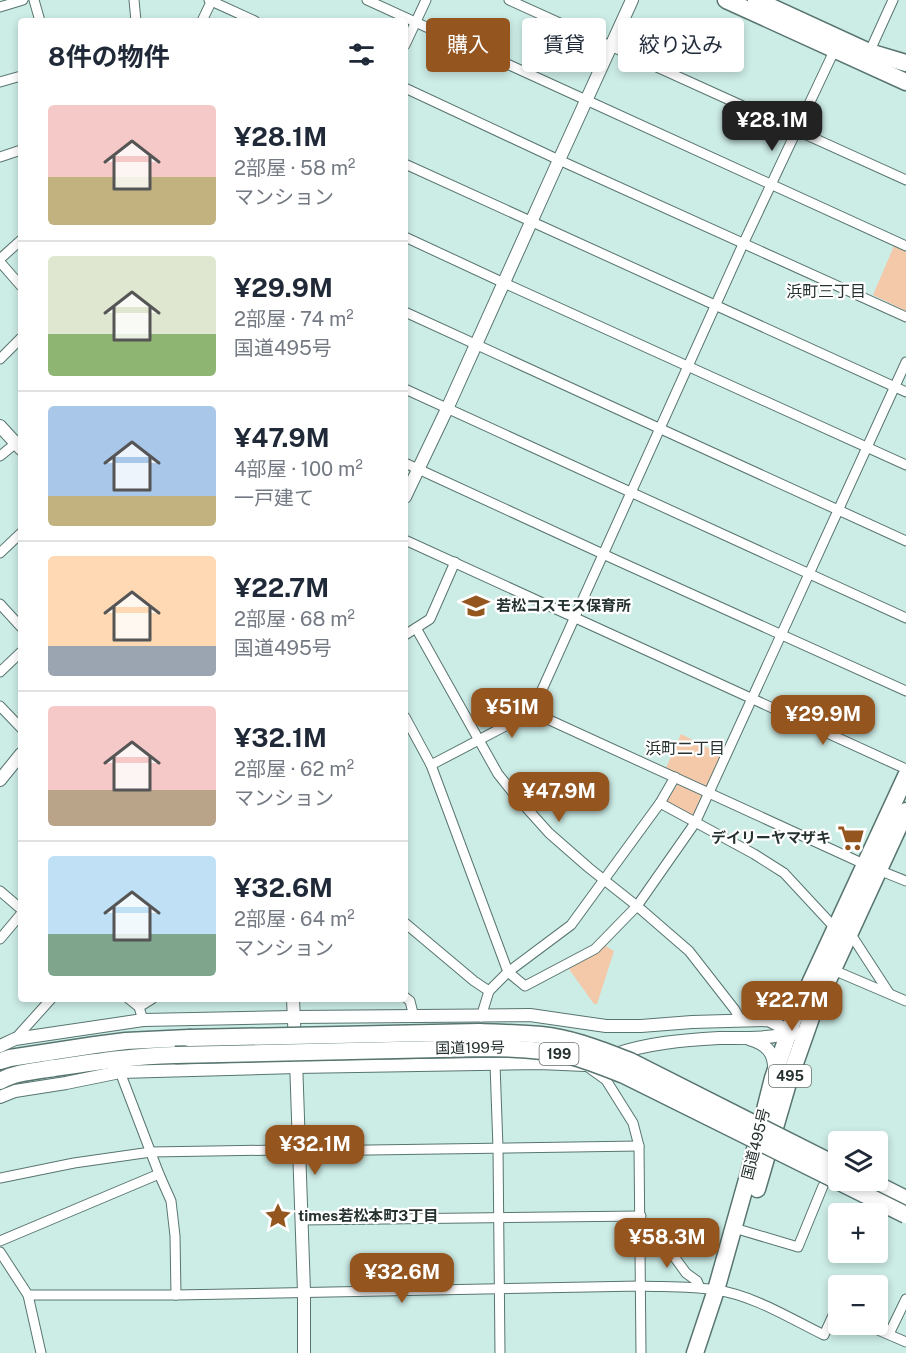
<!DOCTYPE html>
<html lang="ja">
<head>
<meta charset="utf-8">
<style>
	:root { --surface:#fff; --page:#f2f2f3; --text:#1f2937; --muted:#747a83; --line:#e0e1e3; --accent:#95551e }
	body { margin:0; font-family:"Public Sans","Noto Sans JP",sans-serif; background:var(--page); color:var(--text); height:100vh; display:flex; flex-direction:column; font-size:22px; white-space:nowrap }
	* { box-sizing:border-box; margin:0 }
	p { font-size:20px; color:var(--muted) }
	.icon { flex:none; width:33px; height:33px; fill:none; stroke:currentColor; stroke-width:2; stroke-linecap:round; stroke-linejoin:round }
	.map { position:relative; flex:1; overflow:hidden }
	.drawer { position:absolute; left:18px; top:18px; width:390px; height:984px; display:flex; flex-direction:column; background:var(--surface); border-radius:6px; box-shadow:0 3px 9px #0003 }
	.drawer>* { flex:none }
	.guide { position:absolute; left:426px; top:18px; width:390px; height:54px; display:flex; gap:12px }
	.controls { position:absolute; left:828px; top:1131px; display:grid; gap:12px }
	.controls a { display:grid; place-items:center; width:60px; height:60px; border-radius:6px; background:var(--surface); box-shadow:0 3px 9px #0003; font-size:30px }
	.price { position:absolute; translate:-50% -51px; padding:0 14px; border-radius:12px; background:var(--accent); color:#fff; font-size:20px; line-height:39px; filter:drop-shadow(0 2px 3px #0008) }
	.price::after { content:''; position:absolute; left:50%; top:36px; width:18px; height:14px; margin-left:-9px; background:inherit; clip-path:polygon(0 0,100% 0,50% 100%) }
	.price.selected { background:#222; color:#fff }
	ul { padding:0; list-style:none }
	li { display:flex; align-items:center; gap:18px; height:150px; padding:0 30px }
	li+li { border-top:2px solid var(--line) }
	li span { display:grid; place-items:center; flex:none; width:168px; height:120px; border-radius:6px; color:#555 }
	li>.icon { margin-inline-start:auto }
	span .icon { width:72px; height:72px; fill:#fffc; stroke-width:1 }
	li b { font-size:26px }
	h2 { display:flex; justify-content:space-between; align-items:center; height:72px; padding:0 30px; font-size:26px }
	.tag { padding:0 21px; border-radius:6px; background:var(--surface); box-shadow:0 3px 9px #0003; font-size:21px; line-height:54px }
	.tag.selected { background:var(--accent); color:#fff }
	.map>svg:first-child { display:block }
	.green { fill:#f4c9aa }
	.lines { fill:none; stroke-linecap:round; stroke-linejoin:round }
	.street-casing { stroke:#587570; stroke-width:11 }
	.secondary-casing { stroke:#587570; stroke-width:14 }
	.highway-casing { stroke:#587570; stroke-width:19 }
	.street { stroke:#fff; stroke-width:9 }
	.secondary { stroke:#fff; stroke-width:12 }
	.highway { stroke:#fff; stroke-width:16 }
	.highway-bridge-casing { stroke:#587570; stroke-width:19; stroke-linecap:butt }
	.highway-bridge { stroke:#fff; stroke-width:16 }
	.labels { text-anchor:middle; stroke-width:4.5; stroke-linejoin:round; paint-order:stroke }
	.shield { fill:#fff; stroke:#66706e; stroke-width:1.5 }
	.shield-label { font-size:14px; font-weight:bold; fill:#253230 }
	.poi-label { font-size:15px; font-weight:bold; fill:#253230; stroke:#fff; text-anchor:start }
	.street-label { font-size:15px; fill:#253230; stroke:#fff }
	.neighbourhood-label { font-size:16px; fill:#253230; stroke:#fff }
</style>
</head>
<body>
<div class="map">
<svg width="906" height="1353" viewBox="0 0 906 1353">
	<rect width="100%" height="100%" fill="#ccece6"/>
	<g class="green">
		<path d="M894 246 906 252V311L873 295Z"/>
		<path d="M681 734 722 755 708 787 666 768Z"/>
		<path d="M678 784 704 795 693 817 666 801Z"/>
		<path d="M604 945 614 951 597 1004H594L569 969Z"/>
	</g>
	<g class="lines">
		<defs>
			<g id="street">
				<path d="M34 0 40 21"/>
				<path d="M134 0 136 21"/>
				<path d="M209 0 255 21"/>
				<path d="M367 0 906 246"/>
				<path d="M509 0 906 180"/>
				<path d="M0 7 23 0"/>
				<path d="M202 21 212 0"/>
				<path d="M405 45 426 0"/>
				<path d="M868 55 893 0"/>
				<path d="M0 82 21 76"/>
				<path d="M405 88 559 160 906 317"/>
				<path d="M0 157 21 150"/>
				<path d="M405 164 906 392"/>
				<path d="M405 237 504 283 906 465"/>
				<path d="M0 259 21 240"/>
				<path d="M0 262 21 286"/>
				<path d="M405 312 906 541"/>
				<path d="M0 359 21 338"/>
				<path d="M405 389 906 618"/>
				<path d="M0 456 21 439"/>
				<path d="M405 463 616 560 906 691"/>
				<path d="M405 540 906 769"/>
				<path d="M0 553 21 533"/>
				<path d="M0 604 21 627"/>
				<path d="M416 628 498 774 514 794 549 833 589 868 637 906 689 951 735 1010 741 1021"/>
				<path d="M405 635 430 619 455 562"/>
				<path d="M0 672 21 652"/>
				<path d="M0 706 21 728"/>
				<path d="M532 712 866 865 906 881"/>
				<path d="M405 717 431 765 508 972 525 986 595 949 637 906 695 823 906 362"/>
				<path d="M431 765 532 712 744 242 835 49"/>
				<path d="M660 803 754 854 784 873 835 928"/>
				<path d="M0 891 21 909"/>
				<path d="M405 923 474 981 489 991"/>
				<path d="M850 933 889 993"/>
				<path d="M0 939 21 914"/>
				<path d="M831 969 906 1001"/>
				<path d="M405 997 410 1001 414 1017"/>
				<path d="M129 999 139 1007"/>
				<path d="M481 1017 489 991 508 972 571 925 660 803 675 777"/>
				<path d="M143 1020 139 1007 152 999"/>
				<path d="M15 1039 51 999"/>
				<path d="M495 1064 498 1148 500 1353"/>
				<path d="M588 1067 606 1080 633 1123 639 1146 641 1353"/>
				<path d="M120 1072 159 1174 171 1201 175 1236 176 1295"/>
				<path d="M0 1178 74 1163 151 1152 278 1150 299 1151 639 1146"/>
				<path d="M302 1220 641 1216"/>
				<path d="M734 1228 798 1247 823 1186"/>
				<path d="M640 1240H662L686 1273 697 1281 700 1288"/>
				<path d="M0 1241 159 1174"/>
				<path d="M0 1252 28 1295 41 1353"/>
				<path d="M28 1295H176L641 1286C666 1287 691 1286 716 1290 753 1295 791 1319 824 1335L834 1313 838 1315"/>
				<path d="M864 1324 906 1342"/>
				<path d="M889 1334 906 1299"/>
			</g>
			<g id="secondary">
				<path d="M0 426 21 449"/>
				<path d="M405 497 447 409 559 160 632 0"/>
				<path d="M0 780 21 754"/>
				<path d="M293 999 295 1043"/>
				<path d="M749 1039C766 1044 775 1052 774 1071"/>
				<path d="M0 1046 15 1039 143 1020 293 1017 530 1015 606 1026H641L692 1022 768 1020 782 1027 790 1036"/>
				<path d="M613 1055C647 1043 684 1040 719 1038 743 1038 773 1039 794 1032"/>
				<path d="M296 1060 304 1292V1353"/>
				<path d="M0 1097 15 1091 66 1083 120 1072 296 1067 540 1063 585 1065"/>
			</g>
			<g id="highway">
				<path d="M726 0 906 82"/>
				<path d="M756 0 869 52 906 63"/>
				<path d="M0 1061 10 1058 95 1045 126 1041 189 1038"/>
				<path d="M0 1081C16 1072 37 1071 54 1068 95 1062 134 1056 175 1055"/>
				<path d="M868 1180 906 1199"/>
				<path d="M757 1189 788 1083 812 1015 906 811"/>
				<path d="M695 1353 716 1290 750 1169 773 1078 793 1020 906 776"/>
			</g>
		</defs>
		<use href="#street" class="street-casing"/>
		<use href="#secondary" class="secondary-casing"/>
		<use href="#highway" class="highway-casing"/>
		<use href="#street" class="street"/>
		<use href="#secondary" class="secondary"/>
		<use href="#highway" class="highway"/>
		<defs>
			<g id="highway-bridge">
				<path d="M189 1038 480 1032C500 1033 520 1033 541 1035 572 1038 601 1050 630 1061L838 1166"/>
				<path d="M175 1055 482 1048C512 1048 541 1049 571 1056 589 1061 606 1068 624 1075L906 1215"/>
			</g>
		</defs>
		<use href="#highway-bridge" class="highway-bridge-casing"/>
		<use href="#highway-bridge" class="highway-bridge"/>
	</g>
	<defs>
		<symbol id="school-bare" viewBox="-9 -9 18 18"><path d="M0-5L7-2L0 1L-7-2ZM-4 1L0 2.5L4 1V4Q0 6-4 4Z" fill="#95551e" stroke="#fff" stroke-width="2.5" paint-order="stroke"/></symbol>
		<symbol id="supermarket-bare" viewBox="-9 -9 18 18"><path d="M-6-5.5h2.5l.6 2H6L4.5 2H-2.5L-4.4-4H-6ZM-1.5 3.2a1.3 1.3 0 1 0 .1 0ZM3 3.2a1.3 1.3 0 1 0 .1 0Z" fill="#95551e" stroke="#fff" stroke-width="2.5" paint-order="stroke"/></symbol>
		<symbol id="sight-bare" viewBox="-9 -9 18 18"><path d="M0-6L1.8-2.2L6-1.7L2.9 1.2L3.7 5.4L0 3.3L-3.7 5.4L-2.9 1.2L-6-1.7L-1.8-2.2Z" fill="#95551e" stroke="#fff" stroke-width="2.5" paint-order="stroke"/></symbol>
	</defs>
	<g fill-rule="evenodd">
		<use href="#school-bare" x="457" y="587" width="38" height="38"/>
		<use href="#supermarket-bare" x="832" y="819" width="38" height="38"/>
		<use href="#sight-bare" x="259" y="1197" width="38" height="38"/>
	</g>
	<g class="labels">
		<g class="shield">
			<rect x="539.5" y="1043" width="39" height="22" rx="4.5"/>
			<rect x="769" y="1065" width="42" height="22" rx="4.5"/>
		</g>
		<g class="shield-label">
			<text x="559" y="1059">199</text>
			<text x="790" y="1081">495</text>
		</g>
		<g class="poi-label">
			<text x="496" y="611">若松コスモス保育所</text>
			<text x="831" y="843" text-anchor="end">デイリーヤマザキ</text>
			<text x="298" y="1221">times若松本町3丁目</text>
		</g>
		<g class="street-label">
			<text transform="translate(470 1048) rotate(-1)" y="5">国道199号</text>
			<text transform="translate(756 1144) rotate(-76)" y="5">国道495号</text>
		</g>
		<g class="neighbourhood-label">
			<text x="826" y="297">浜町三丁目</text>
			<text x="685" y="754">浜町二丁目</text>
		</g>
	</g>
</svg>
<div class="controls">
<a><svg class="icon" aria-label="layers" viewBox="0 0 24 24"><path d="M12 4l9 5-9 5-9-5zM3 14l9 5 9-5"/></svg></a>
<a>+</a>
<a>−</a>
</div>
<b class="price selected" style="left:772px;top:152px">¥28.1M</b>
<b class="price" style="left:512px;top:739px">¥51M</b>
<b class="price" style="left:823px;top:746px">¥29.9M</b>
<b class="price" style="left:559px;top:823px">¥47.9M</b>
<b class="price" style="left:792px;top:1032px">¥22.7M</b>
<b class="price" style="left:315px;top:1176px">¥32.1M</b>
<b class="price" style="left:667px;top:1269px">¥58.3M</b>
<b class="price" style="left:402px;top:1304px">¥32.6M</b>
<div class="guide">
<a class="tag selected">購入</a>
<a class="tag">賃貸</a>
<a class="tag">絞り込み</a>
</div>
<section class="drawer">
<h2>8件の物件<svg class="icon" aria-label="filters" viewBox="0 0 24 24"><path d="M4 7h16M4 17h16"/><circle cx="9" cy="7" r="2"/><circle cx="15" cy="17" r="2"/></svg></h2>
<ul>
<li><span style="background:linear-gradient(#f6c9c9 60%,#c2b280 0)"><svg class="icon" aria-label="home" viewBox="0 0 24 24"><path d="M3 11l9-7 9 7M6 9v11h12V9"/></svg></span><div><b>¥28.1M</b><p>2部屋 · 58 m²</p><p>マンション</p></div></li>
<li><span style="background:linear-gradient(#dfe7d0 65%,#8fb573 0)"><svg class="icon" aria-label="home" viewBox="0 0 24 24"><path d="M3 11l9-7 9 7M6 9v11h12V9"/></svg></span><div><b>¥29.9M</b><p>2部屋 · 74 m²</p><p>国道495号</p></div></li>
<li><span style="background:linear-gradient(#a9c7e8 75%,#c2b280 0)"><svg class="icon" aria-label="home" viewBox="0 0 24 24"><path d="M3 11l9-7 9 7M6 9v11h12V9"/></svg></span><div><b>¥47.9M</b><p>4部屋 · 100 m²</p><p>一戸建て</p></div></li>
<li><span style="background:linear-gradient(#ffd9b3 75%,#9aa5b1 0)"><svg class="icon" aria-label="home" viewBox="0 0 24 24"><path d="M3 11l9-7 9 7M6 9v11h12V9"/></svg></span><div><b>¥22.7M</b><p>2部屋 · 68 m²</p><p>国道495号</p></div></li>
<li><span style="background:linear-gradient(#f6c9c9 70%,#b9a48a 0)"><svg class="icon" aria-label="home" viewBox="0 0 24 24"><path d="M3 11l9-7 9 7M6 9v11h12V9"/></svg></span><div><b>¥32.1M</b><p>2部屋 · 62 m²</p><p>マンション</p></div></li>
<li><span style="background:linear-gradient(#bfe0f5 65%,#7fa58c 0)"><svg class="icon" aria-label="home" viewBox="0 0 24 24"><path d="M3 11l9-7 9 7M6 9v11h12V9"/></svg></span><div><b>¥32.6M</b><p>2部屋 · 64 m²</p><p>マンション</p></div></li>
</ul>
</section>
</div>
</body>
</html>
